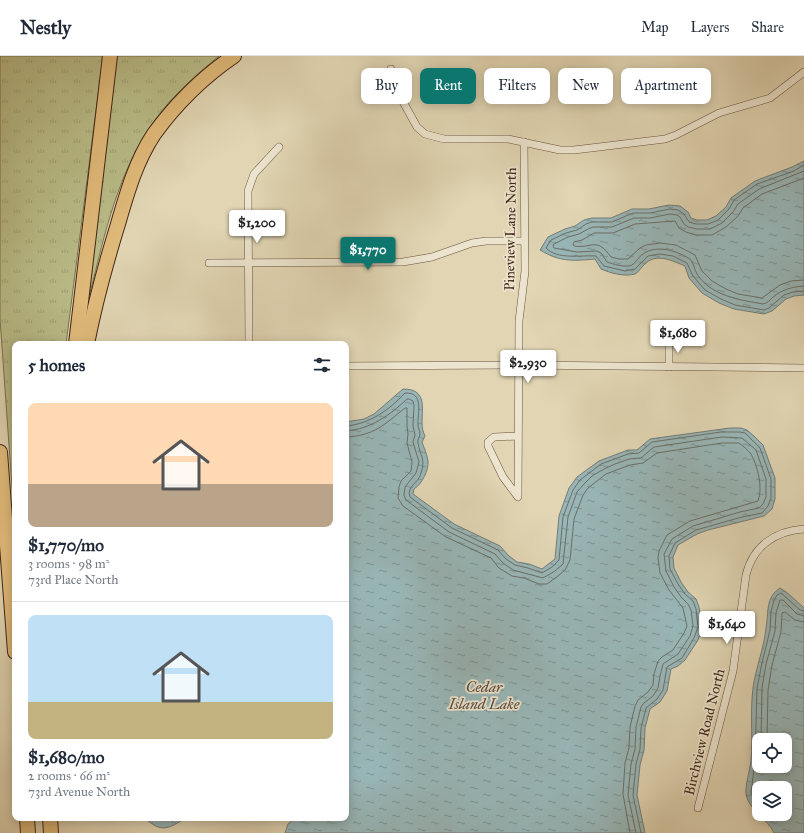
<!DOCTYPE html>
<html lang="en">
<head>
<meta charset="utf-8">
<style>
	:root { --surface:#fff; --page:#f6f6f7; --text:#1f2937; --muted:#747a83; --line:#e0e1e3; --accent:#0f766e }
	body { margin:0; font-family:"IM FELL Great Primer",serif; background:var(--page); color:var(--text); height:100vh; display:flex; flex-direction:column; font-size:15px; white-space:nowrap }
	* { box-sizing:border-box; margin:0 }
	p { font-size:13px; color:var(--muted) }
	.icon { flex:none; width:22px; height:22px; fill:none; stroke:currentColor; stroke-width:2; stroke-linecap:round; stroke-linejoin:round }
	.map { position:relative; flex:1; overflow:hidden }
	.side { position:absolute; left:12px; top:285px; width:337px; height:480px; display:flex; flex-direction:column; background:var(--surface); border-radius:8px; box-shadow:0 2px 10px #0003 }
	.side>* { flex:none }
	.guide { position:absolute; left:361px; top:12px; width:380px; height:36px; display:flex; gap:8px }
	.buttons { position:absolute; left:752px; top:677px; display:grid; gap:8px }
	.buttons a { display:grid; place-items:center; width:40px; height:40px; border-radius:8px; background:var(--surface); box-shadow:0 2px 10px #0003; font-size:20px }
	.price { position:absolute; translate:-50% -34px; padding:0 9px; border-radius:4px; background:#fff; color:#222; font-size:13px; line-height:26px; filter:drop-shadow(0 1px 2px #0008) }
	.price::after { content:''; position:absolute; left:50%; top:24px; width:12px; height:9px; margin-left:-6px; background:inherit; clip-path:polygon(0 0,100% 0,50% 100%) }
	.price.active { background:var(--accent); color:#fff }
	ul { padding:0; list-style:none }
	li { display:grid; align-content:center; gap:8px; height:212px; padding:0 16px }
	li+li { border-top:1px solid var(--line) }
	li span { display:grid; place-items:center; height:124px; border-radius:8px; color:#555 }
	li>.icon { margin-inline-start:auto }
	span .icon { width:72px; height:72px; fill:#fffc; stroke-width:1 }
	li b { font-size:17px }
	h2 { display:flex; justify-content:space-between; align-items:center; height:48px; padding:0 16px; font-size:17px }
	.pill { padding:0 14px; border-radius:8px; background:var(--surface); box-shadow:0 2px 10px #0003; font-size:14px; line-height:36px }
	.pill.active { background:var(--accent); color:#fff }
	header { display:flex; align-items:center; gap:24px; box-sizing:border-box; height:56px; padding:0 20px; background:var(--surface); border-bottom:1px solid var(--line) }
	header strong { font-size:19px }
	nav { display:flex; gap:22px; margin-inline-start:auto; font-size:14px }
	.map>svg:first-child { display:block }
	.grass { fill:url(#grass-tufts); stroke:#7c714f }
	.water { fill:url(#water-ripples); stroke:#757c77; fill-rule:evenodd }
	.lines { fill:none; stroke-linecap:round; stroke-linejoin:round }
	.shore { stroke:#6c6e66; stroke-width:1 }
	.street-casing { stroke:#68523d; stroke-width:8 }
	.highway-casing { stroke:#402616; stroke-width:16 }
	.street { stroke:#ece4ce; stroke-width:7 }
	.highway { stroke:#e0ba7a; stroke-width:14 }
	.labels { text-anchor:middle; stroke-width:3.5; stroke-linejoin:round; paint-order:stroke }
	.street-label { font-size:14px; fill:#402616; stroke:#ece4ce }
	.water-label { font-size:15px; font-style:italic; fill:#564a3e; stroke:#ece4ce }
</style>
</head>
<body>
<header>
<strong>Nestly</strong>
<nav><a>Map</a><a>Layers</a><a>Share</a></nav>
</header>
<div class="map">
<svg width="804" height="777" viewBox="0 0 804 777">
	<defs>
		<pattern id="grass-tufts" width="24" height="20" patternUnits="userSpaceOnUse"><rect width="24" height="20" fill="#b9bc88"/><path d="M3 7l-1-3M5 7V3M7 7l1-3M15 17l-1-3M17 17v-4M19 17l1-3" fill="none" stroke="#a0a175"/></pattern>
		<pattern id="water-ripples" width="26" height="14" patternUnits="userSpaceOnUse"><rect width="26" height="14" fill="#98b6b7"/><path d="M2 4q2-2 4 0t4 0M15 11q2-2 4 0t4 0" fill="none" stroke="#7d9494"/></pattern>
	</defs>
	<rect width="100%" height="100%" fill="#e1d5b3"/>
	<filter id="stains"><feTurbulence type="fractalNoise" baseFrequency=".005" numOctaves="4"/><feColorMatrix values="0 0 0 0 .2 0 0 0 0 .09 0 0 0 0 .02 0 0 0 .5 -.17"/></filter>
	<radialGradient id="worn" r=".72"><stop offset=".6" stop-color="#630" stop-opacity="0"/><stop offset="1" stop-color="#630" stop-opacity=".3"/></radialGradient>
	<g class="grass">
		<path d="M0 0H103L66 288H15V446L13 445 0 263Z"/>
		<path d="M115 0H219C196 19 173 39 155 64 118 115 105 177 90 237L87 236Z"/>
	</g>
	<g class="water">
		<path d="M804 105V239L794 240 786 243 772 255 764 258 734 253 719 247 702 237 689 222 685 210C673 205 657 197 646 207 642 210 639 216 635 218 623 221 611 217 601 213L595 203C572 205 560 206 540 194L548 181 565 173 575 170 584 164 592 162H611L632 153H649L669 149 680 150 688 156 691 162 697 164H707L716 160 726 151 731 142 755 125 792 111Z"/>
		<path d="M403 333C427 333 422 351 422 367 422 372 423 376 425 380L422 386C424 392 427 398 428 405 429 414 422 428 414 433L413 438 454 468 500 490 509 500 517 506 529 508 542 513 555 503 559 460 569 432 577 421 599 405 628 394H637L650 383 730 372H741L747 374 755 381 763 389 775 422V443L772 453 764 460 708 474 697 478 678 489 673 501 674 512 681 526 688 536 696 543 699 551 702 572 698 584 685 604 678 610 671 613 667 635 660 646 650 653 645 672 644 694 640 709 637 739 645 777H285L288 768 295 762H346V366L364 363 374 358Z"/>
		<path d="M780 532C789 537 796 545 804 552V777H774C768 763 749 755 746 738 745 730 750 713 751 705 753 680 750 656 753 632 756 611 764 592 766 572 769 556 765 542 780 532ZM759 684H785V710H759ZM759 732H785V758H759Z"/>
		<path d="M145 762H186C168 773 161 777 145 762Z"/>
	</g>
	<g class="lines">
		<g class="shore">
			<path d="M804 109 794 115 757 128 734 144 729 153 718 164 708 168H696L689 166 684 158 678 154 670 153 650 157H633L612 166H592L586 168 577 174 566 177 551 184 546 192C557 204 581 199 596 200L604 210 625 215 635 213 648 200 660 198 673 200 687 207 693 220 705 234 721 243 735 249 764 254 769 252 784 239 793 236 804 235"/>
			<path d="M804 115 759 133 738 148 733 156 722 167 710 173H697L688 171 684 168 680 161 677 159 670 158 650 162H634L612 171H593L588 173 579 178 568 181 554 188 553 190 554 192 577 196 597 195 601 197 607 206C613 208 625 212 632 209 636 207 639 200 643 198 656 188 679 195 691 204 694 208 694 213 697 218 711 240 740 244 763 248 768 247 770 244 773 241 783 233 792 231 804 230"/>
			<path d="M804 122 762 138 743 152 738 160 726 171 712 179H696L686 176 679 172 675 165 635 168 613 177H594L582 184 574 186 573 188 574 190C592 193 596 180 611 201L619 203H628L640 192 646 189 660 187 676 189 695 199 702 215 712 225 726 233 738 238 762 242 780 229 791 225 804 224"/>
			<path d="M346 370C370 368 389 354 405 337 425 336 417 358 418 369 418 372 420 375 420 378 420 381 417 383 418 387 420 400 426 403 421 417 419 427 406 430 410 441L452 472 498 494 506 503 515 509 528 512 542 517 552 511 559 504 563 461 573 434 580 424 601 408 628 398 639 397 652 386 721 376H740L745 377 760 392 771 423V442L768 450 762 457 742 461 696 474 675 487 669 500 670 513 678 528 685 538 693 545 696 553 698 571 694 582 682 602 667 611 663 634 657 643 646 652 641 672 640 693 636 708 633 739 641 777"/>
			<path d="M346 375C371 373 390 359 407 343H409L413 345 414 349 413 370 415 379 413 386 419 406 416 417 405 431 404 439 406 444 449 476 495 498 503 507 513 514 543 522 555 515 563 508 568 461 577 436 584 428 592 420 604 413 615 408 629 403 641 402 654 391 722 381 742 382 756 394 766 423V441L763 448 759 452 740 456 693 470 672 483 664 498 666 515 674 531 681 541 688 548 691 554 693 570 690 580 678 598 663 608 660 620 658 632 653 640 644 647 641 651 636 671 635 693 631 708 628 739 636 777"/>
			<path d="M346 381C374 380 385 368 405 352H407V370L408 378 407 387 412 406 411 415 401 425 399 431 398 442 403 450 446 481 491 502 499 512 512 520 524 522 539 528H547L558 520 565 514 570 504 574 463 583 439 588 432 606 418 630 409 643 407 657 397 722 387H739C743 390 748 394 751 398 758 411 763 432 758 445L690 465 667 479 659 495 658 502 660 517 669 534 683 552 687 570 684 577 673 594 662 601 658 605 654 618 653 629 648 636 638 644 635 650 630 671 629 692 625 707 623 738 630 777"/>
			<path d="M761 684 762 632 766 608 775 575 776 557 780 544H783L797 558 804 560"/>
			<path d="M767 684 768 634 772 609 781 576 782 557 785 556 795 564 804 566"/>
			<path d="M759 753 751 737 755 704 757 632 762 607 770 574 771 556 774 544 777 539 781 537 800 554 804 555"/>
		</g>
		<defs>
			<g id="street">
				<path d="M391 13 396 33 417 71 425 78 444 83H508L560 94H574L665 83 676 79 719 57 770 42 804 16"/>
				<path d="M209 207 403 206 432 201 472 187 486 185H524"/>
				<path d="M249 288 248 135 254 118 279 91"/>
				<path d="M346 310 519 309 804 312"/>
				<path d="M669 311V285"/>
				<path d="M518 380 494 381 488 386V390L503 421 518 441 519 265 525 215 524 86"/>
				<path d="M698 752 733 615 746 519C753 490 775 475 804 473"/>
			</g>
			<g id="highway">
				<path d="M76 288 110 0"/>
				<path d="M87 288C95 247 106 207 118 168 127 137 136 105 154 78 176 48 203 21 234 0"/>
				<path d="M0 396 15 596"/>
				<path d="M27 762 28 777"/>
				<path d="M50 762 51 777"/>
			</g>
		</defs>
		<use href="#street" class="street-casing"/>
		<use href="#highway" class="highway-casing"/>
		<use href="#street" class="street"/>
		<use href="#highway" class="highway"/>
	</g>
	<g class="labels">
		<g class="street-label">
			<text transform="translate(510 173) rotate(-89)" y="5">Pineview Lane North</text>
			<text transform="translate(704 676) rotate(-76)" y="5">Birchview Road North</text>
		</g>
		<g class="water-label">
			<text x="484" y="636">Cedar<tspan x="484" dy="17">Island Lake</tspan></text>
		</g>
	</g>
	<rect width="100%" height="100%" filter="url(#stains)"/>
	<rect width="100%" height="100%" fill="url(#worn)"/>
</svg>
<div class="buttons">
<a><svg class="icon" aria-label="locate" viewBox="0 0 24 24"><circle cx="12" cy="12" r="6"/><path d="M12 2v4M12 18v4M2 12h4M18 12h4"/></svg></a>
<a><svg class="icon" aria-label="layers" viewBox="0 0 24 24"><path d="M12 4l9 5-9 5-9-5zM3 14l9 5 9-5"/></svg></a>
</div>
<b class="price" style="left:257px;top:188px">$1,200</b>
<b class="price active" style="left:368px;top:215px">$1,770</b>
<b class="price" style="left:678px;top:298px">$1,680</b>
<b class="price" style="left:528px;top:328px">$2,930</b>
<b class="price" style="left:727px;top:589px">$1,640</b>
<div class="guide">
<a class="pill">Buy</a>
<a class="pill active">Rent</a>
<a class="pill">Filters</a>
<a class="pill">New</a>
<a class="pill">Apartment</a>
</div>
<section class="side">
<h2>5 homes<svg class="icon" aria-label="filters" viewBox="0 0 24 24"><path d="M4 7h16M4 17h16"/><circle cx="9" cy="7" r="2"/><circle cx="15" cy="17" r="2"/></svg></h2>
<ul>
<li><span style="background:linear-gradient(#ffd9b3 65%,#b9a48a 0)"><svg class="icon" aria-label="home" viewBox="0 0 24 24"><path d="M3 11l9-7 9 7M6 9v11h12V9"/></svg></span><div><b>$1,770/mo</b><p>3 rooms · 98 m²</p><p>73rd Place North</p></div></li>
<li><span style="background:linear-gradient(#bfe0f5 70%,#c2b280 0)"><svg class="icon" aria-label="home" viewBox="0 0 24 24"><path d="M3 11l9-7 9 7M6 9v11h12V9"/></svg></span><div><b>$1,680/mo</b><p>2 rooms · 66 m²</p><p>73rd Avenue North</p></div></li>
</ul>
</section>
</div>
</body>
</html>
